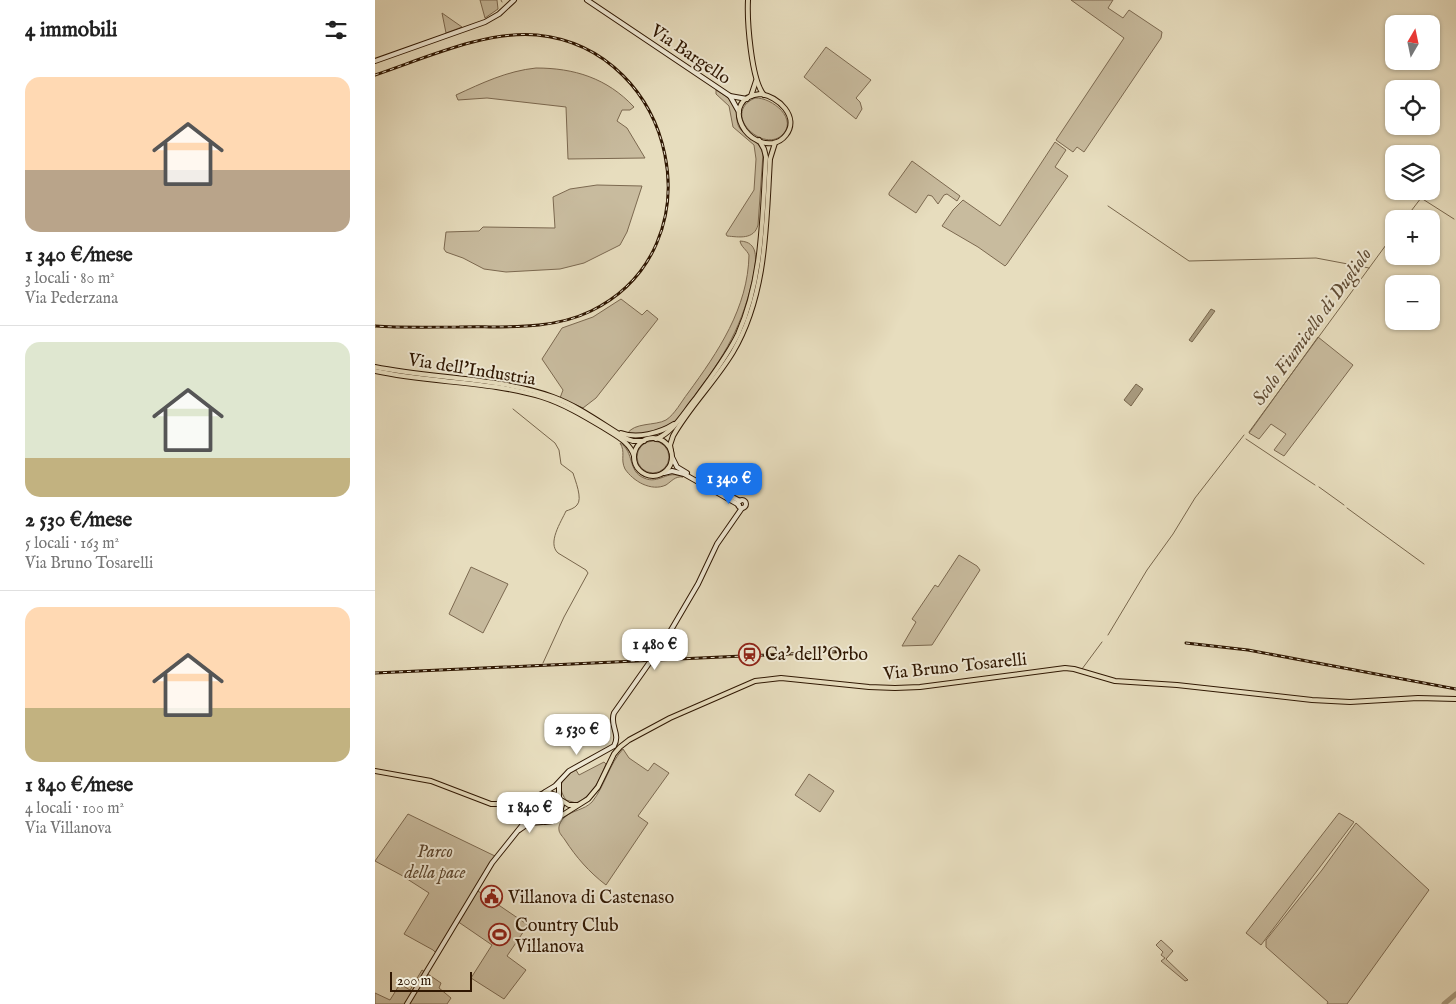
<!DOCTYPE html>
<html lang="it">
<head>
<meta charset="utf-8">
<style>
	:root { --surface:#fff; --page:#f2f2f2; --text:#222; --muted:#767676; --line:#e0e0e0; --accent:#1a73e8 }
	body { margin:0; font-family:"IM FELL English",serif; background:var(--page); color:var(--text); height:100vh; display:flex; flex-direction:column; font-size:19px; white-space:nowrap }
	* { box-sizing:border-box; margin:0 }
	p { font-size:16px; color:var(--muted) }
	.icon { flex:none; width:28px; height:28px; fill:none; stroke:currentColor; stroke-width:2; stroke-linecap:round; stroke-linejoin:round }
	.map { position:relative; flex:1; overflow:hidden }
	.panel { display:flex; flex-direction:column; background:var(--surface); width:375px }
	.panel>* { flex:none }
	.needle { width:32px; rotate:9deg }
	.fabs { position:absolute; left:1010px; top:15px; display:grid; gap:10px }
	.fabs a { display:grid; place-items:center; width:55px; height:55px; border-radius:10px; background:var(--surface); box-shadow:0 1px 4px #0004; font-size:25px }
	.scale { position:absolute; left:15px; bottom:12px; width:82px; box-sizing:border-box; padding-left:5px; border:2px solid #2f1702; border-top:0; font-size:14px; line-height:18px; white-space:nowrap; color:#2f1702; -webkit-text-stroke:4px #efe9d5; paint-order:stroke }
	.price { position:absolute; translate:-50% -42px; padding:0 11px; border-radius:10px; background:#fff; color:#222; font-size:16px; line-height:32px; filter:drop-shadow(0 1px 2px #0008) }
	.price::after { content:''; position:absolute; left:50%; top:30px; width:15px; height:11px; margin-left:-8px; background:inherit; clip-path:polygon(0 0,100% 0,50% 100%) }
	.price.on { background:var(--accent); color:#fff }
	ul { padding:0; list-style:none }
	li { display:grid; align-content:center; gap:10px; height:265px; padding:0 25px }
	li+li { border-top:1px solid var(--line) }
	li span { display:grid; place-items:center; height:155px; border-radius:15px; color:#555 }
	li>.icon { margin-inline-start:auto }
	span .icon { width:90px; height:90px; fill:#fffc; stroke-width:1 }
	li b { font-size:21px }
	h2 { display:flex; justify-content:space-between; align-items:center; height:60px; padding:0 25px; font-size:21px }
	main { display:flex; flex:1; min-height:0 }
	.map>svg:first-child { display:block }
	.green { fill:#c8bb9e; stroke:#7c6950 }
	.water { fill:#a89a7e; stroke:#78664c }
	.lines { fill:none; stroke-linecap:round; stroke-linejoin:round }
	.stream { stroke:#78664c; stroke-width:1 }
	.river { stroke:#a89a7e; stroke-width:5 }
	.secondary-casing { stroke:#2f1702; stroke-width:6 }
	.primary-casing { stroke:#2f1702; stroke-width:6 }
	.secondary { stroke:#efe9d5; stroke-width:4 }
	.primary { stroke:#e7ddbe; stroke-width:4 }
	.rail-casing { stroke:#2f1702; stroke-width:3 }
	.rail { stroke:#efe9d5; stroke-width:1; stroke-dasharray:4; stroke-linecap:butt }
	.labels { text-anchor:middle; stroke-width:4; stroke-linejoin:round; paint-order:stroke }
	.street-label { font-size:18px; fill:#2f1702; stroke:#efe9d5 }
	.poi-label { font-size:18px; fill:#2f1702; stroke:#efe9d5; text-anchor:start }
	.park-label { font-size:18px; font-style:italic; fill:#5d4831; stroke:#efe9d5 }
	.water-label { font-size:19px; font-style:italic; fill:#5f4b34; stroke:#efe9d5 }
</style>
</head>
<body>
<main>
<section class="panel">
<h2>4 immobili<svg class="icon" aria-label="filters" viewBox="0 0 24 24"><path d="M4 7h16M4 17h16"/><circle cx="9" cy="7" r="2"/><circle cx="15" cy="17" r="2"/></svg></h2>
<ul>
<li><span style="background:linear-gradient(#ffd9b3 60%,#b9a48a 0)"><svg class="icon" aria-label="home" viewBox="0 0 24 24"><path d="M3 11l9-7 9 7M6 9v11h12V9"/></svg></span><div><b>1 340 €/mese</b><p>3 locali · 80 m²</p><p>Via Pederzana</p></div></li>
<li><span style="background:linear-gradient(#dfe7d0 75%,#c2b280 0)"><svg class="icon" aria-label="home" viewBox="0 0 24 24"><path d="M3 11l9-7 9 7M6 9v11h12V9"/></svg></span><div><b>2 530 €/mese</b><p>5 locali · 163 m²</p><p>Via Bruno Tosarelli</p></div></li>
<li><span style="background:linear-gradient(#ffd9b3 65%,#c2b280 0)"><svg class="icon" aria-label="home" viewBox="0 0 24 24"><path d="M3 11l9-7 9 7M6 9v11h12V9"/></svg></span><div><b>1 840 €/mese</b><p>4 locali · 100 m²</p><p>Via Villanova</p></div></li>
</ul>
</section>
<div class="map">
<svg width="1081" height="1004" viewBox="0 0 1081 1004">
	<rect width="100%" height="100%" fill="#e7ddbe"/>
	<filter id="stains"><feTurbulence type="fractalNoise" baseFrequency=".004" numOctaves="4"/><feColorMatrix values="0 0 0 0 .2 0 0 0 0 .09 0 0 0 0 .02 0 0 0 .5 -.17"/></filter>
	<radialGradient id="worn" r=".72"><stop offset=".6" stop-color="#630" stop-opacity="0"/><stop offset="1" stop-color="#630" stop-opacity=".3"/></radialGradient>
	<g class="green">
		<path d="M105 0H122L123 9 110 18Z"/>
		<path d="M696 0H738L733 8 748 18 754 10 787 32 786 38 709 152 702 147 698 152 681 140 749 38Z"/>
		<path d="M67 13 87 27 71 33Z"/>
		<path d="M451 47 496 80 481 98 485 102 487 109 481 119 429 77Z"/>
		<path d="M161 68C199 68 232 78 259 107L255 110H247L242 121 252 128 270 158 193 159 191 107 112 98 83 100 81 95C107 83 132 71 161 68Z"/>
		<path d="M341 90C349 95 358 100 361 109 363 118 360 124 367 131 375 140 385 141 388 154L383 225C379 240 364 237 352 236L351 234 379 190 381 159 379 145 358 127 354 106 341 94Z"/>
		<path d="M380 98C397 97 425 120 406 136 386 152 346 113 380 98Z"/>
		<path d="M680 142 691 150 680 167 693 176 632 264 630 266 603 247 567 226 578 210 588 200 625 226Z"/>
		<path d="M537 161 585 196 582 201 572 194 569 195 563 204 557 196 553 195 541 213 514 195V193Z"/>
		<path d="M222 185 267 186 252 232 245 245 209 263 185 269 131 272 109 269 88 258 71 252 69 249 71 232 104 231 108 227 180 228 178 197 195 189Z"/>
		<path d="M365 241C384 242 381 259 379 273 368 326 350 355 318 398 311 407 305 418 296 425 284 433 266 435 252 434 259 422 280 426 291 420 300 414 306 402 313 393 343 352 373 308 374 255 372 250 366 247 365 241Z"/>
		<path d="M246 299 267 315 272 310 283 319 221 398 208 408 185 398 188 390 167 359 187 328 218 317Z"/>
		<path d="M943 337 978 365 909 456 899 450 911 434 896 424 884 439 874 433Z"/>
		<circle cx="278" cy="457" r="16"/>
		<path d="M245 443C260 452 252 471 269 478 284 485 292 469 308 477 300 476 297 481 291 485 276 492 258 481 250 469 245 459 251 452 245 443Z"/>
		<path d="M584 555 602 566 605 570 557 645 527 646 541 622 537 619 560 585 563 587Z"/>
		<path d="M96 567 133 584 108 633 74 614Z"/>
		<path d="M248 749 254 758 273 771 279 763 294 773 263 816 273 823 231 885C214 872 201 857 190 840 188 837 184 833 184 830 183 825 187 819 190 817 198 810 209 810 217 802 230 786 234 764 248 749Z"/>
		<path d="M229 762 231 764C225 779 218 796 201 803L191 800C181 786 187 777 201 770L204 775Z"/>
		<path d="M434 774 459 791 445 812 420 795Z"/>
		<circle cx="172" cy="806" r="12"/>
		<path d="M964 813 979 822 886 945 871 933Z"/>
		<path d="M33 814 122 857 100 889 153 925 132 956 151 970 129 999 96 978 117 945 82 921 61 953 58 950 29 934 54 893 26 875 0 861Z"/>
		<path d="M981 823 1054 890 972 1004H952L953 1002 891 947V940L947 870Z"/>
		<path d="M786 940 798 951 791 959 813 980 810 981 786 961 790 958 786 955 788 952 781 945Z"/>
		<path d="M47 970 66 983 64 988 76 998 72 1004H0V993L15 1000 25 984 35 990Z"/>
	</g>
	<g class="water">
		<path d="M836 309 840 311 817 342 814 340Z"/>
		<path d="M761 384 768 389 756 406 749 400Z"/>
	</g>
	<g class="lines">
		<g class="stream">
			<path d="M126 0 127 2"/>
			<path d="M733 206 814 261 941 258 994 268"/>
			<path d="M1030 219 1046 198 1079 219"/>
			<path d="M138 409 180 443 184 450 186 464 198 473C200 480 208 499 202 505 200 508 194 510 191 511 186 522 172 543 183 553L211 570 213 573 189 617 168 663"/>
			<path d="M874 432 1019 234"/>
			<path d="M871 439 940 485"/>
			<path d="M944 487 969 505"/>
			<path d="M972 508 1049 564"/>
			<path d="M733 635 772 570 798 534 820 498 869 435"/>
			<path d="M707 669 727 642"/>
		</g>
		<path class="river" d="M1069 1004 1081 994"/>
		<defs>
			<g id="secondary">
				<path d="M212 0 355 96 372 99"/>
				<path d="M0 61 110 22 124 14 139 0"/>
				<path d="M355 96 364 112"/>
				<path d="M297 457 302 467 312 473"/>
				<path d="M289 473 297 471 309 474 364 505"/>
				<path d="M340 488 365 501"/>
				<circle cx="367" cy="504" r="4"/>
				<path d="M184 783V797"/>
				<path d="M170 792 180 786 194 771 239 746C246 734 234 725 239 713L289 642 323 584 342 544 367 508"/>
				<path d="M144 830 154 823 167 822"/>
				<path d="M32 1004 117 863 153 818 157 808"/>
			</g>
			<g id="primary">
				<path d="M373 0C372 20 376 80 389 95"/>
				<path d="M385 94C403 96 425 117 411 135 408 139 404 142 398 143 367 147 346 98 385 94Z"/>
				<path d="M376 96 381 81"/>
				<path d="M0 367C58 379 123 377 178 397 205 407 227 424 252 439L258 441H269"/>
				<path d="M0 371C54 383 115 381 167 397 189 404 209 416 229 428 241 436 255 442 259 456"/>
				<path d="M246 433C262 439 285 433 299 424"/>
				<circle cx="278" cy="457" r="19"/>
				<path d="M281 439C299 432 309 412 321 398 336 377 352 357 363 334 388 278 387 217 391 157L389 149 384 140"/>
				<path d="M296 451 295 445 298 436C315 406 340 382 358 352 392 294 391 225 395 159L400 143"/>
				<path d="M0 771 56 781 116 804H127L138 800 160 797"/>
				<path d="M186 800 194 805H202"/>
				<path d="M184 816 187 805 181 795 171 792 160 797 156 807 161 818 170 822 178 821 213 799 223 787 239 754 245 747 254 740 295 718 380 681 406 678 494 687 520 688 545 687 690 668 699 669 740 681 802 685 937 700 975 702 1043 698 1081 699"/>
			</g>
		</defs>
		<use href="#secondary" class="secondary-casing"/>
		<use href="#primary" class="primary-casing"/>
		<use href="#secondary" class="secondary"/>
		<use href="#primary" class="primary"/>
		<defs>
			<g id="rail">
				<path d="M0 75C48 59 111 30 162 35 302 49 345 248 216 311 175 331 128 326 84 327 56 327 28 328 0 326"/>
				<path d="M811 643 873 650 1081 689"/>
				<path d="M0 673 478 651"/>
			</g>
		</defs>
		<use href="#rail" class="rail-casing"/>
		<use href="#rail" class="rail"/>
	</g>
	<defs>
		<symbol id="station-ring" viewBox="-11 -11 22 22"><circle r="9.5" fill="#efe9d5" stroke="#8f2418" stroke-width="1.5"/><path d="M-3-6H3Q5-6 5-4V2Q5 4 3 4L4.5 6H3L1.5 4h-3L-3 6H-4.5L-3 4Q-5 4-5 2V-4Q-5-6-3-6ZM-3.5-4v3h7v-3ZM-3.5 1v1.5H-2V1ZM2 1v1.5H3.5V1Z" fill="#8f2418"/></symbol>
		<symbol id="civic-ring" viewBox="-11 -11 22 22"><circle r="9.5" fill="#efe9d5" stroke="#8f2418" stroke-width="1.5"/><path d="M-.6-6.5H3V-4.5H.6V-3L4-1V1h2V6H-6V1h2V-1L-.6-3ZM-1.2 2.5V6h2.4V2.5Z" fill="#8f2418"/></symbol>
		<symbol id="stadium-ring" viewBox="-11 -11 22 22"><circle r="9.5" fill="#efe9d5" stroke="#8f2418" stroke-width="1.5"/><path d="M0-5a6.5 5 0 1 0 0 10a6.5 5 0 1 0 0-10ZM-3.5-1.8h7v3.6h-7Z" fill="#8f2418"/></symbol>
	</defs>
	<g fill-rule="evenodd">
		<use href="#station-ring" x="362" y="642" width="25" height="25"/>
		<use href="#civic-ring" x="104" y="884" width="25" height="25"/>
		<use href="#stadium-ring" x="112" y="922" width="25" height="25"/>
	</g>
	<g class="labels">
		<g class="street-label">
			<text transform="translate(316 54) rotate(34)" y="6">Via Bargello</text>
			<text transform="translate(97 369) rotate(9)" y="6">Via dell'Industria</text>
			<text transform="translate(580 666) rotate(-6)" y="6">Via Bruno Tosarelli</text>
		</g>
		<g class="poi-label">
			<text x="390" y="660">Ca' dell'Orbo</text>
			<text x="133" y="903">Villanova di Castenaso</text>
			<text x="140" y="931">Country Club<tspan x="140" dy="21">Villanova</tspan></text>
		</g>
		<g class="park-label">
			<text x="60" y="857">Parco<tspan x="60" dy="21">della pace</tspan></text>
		</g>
		<g class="water-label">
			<text transform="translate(936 326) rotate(-54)" y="7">Scolo Fiumicello di Dugliolo</text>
		</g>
	</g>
	<rect width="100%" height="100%" filter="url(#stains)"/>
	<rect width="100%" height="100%" fill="url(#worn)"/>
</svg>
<div class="fabs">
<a><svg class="needle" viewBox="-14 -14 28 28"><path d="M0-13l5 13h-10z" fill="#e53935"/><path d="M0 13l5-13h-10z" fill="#767676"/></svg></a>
<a><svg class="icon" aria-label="locate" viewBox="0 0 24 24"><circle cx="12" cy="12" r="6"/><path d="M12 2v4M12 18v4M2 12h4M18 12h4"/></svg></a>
<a><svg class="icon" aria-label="layers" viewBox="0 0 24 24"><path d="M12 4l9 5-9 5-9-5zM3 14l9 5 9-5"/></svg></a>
<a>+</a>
<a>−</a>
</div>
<div class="scale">200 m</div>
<b class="price on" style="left:354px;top:505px">1 340 €</b>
<b class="price" style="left:280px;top:671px">1 480 €</b>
<b class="price" style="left:202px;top:756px">2 530 €</b>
<b class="price" style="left:155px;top:834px">1 840 €</b>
</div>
</main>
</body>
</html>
